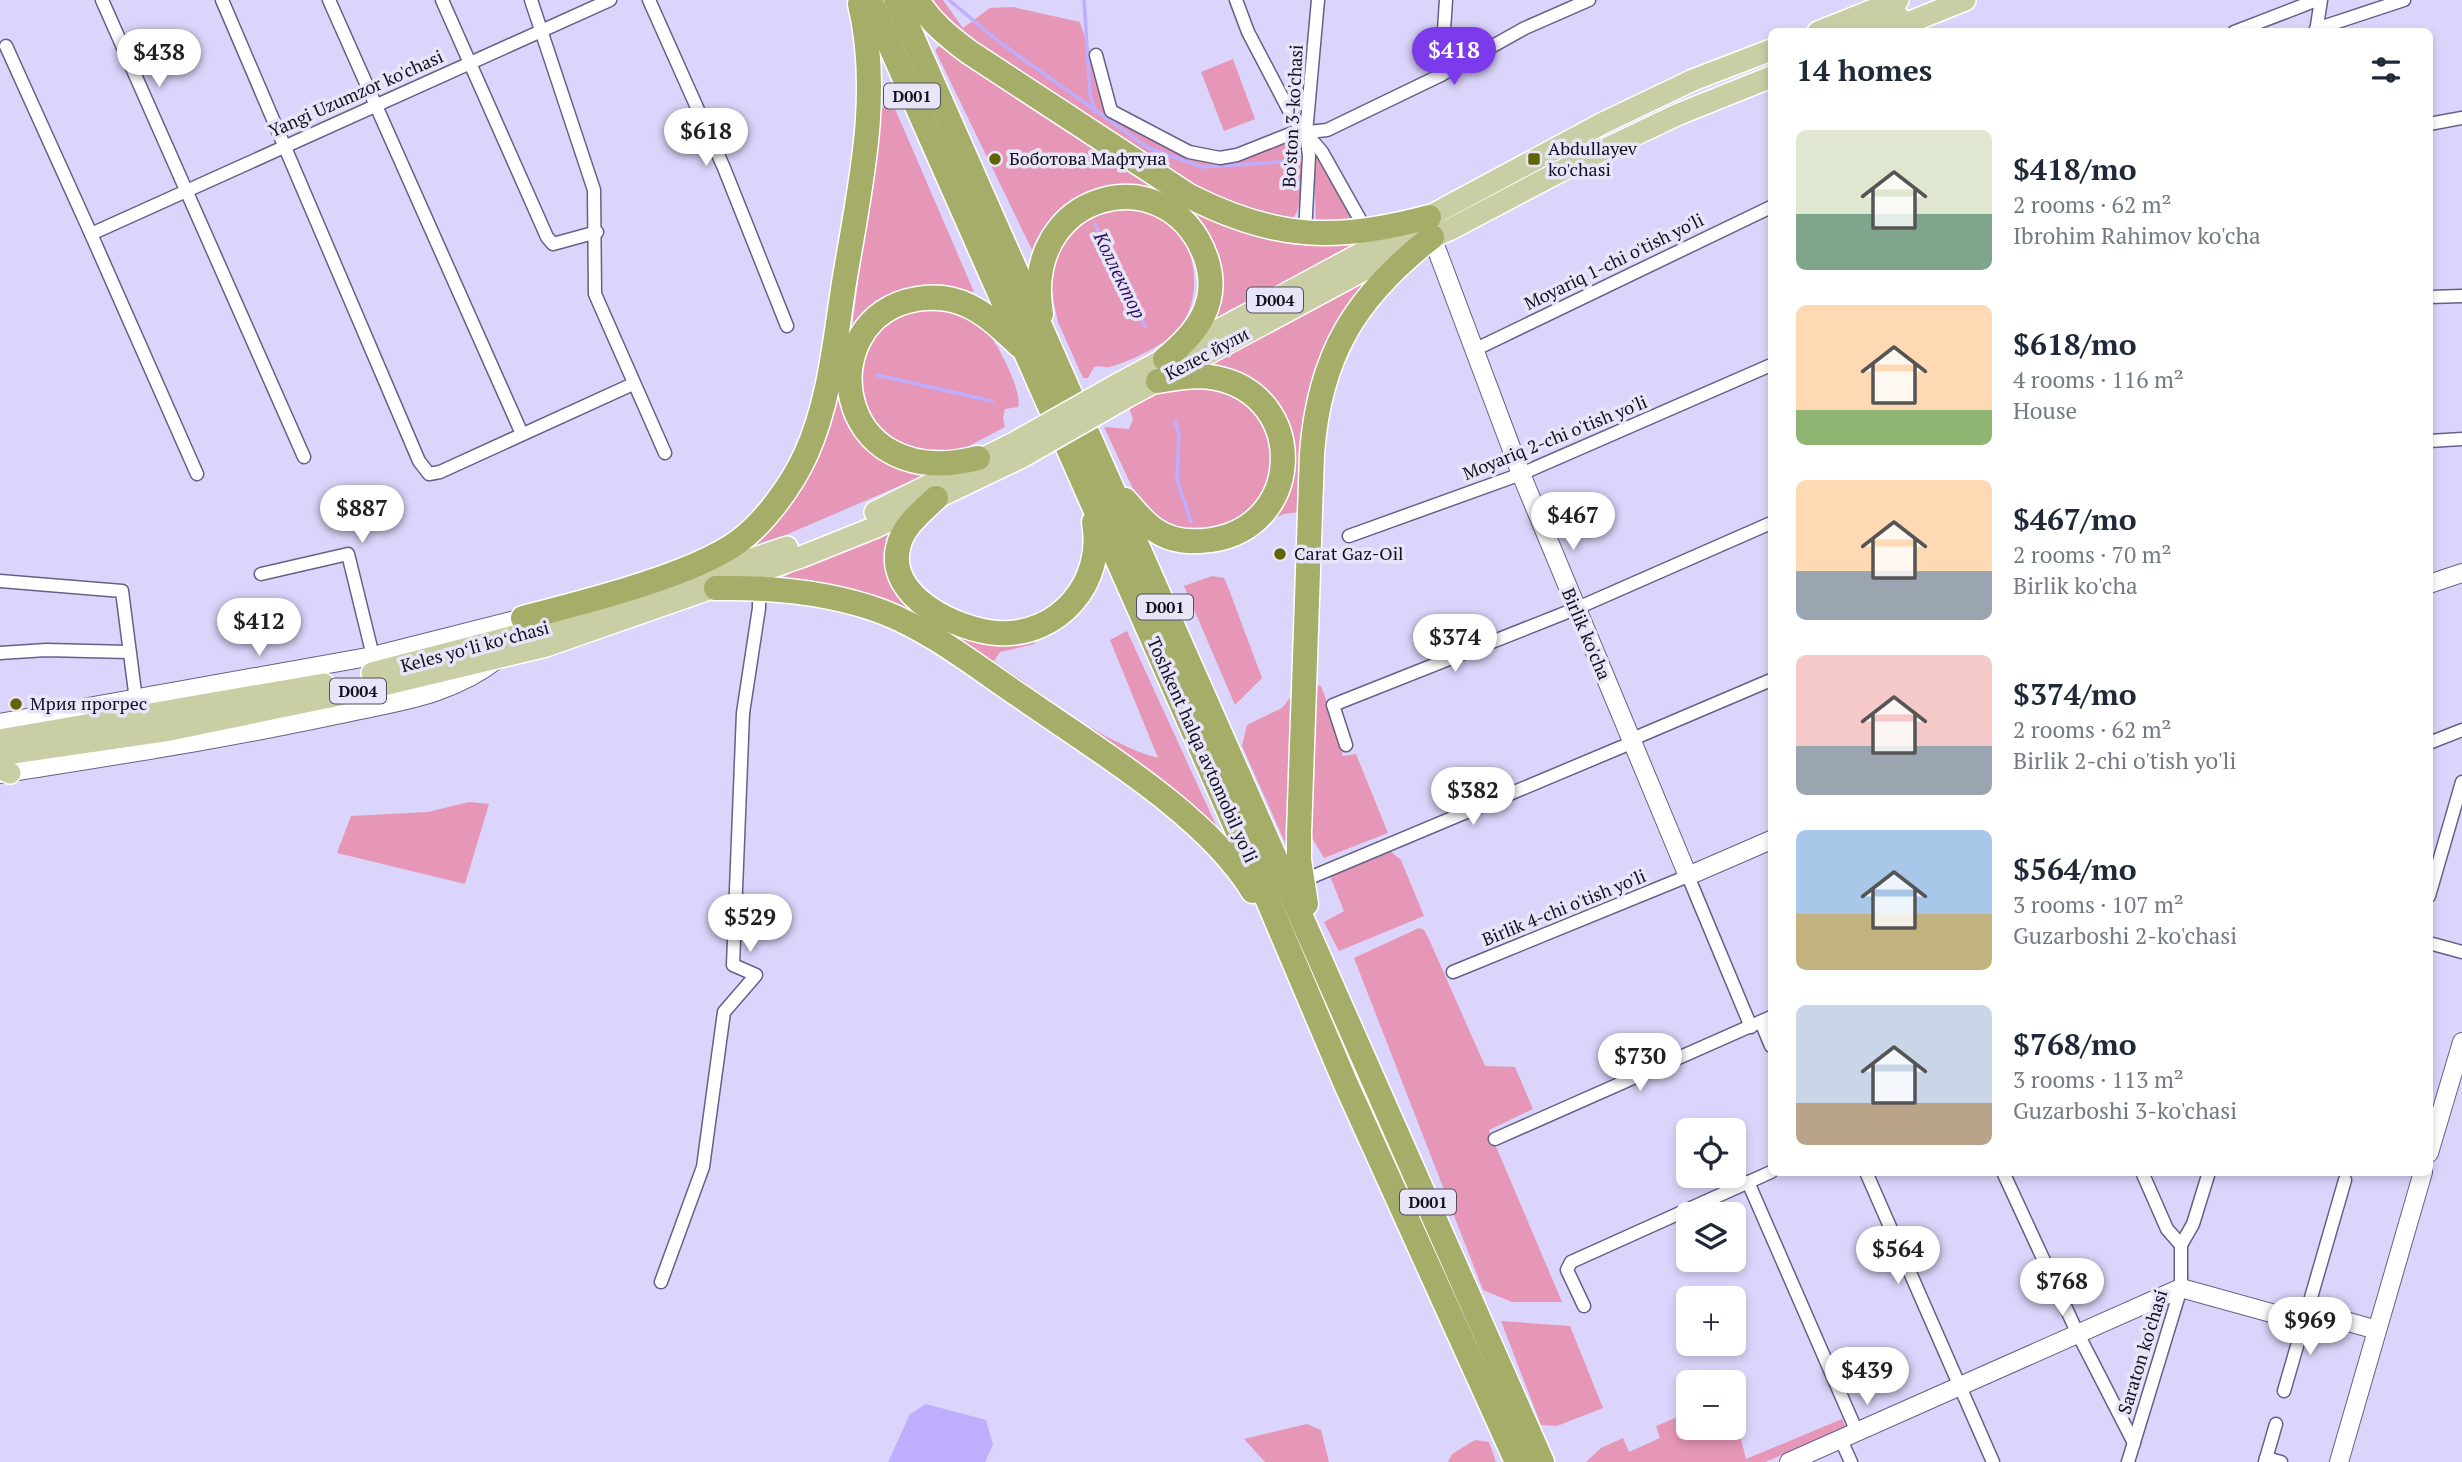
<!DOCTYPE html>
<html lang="en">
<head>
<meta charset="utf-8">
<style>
	:root { --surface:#fff; --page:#f2f2f3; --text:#1f2937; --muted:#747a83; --accent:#7c3aed }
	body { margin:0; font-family:"PT Serif",serif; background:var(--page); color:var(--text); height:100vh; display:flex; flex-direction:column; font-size:26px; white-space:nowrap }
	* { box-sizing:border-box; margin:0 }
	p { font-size:23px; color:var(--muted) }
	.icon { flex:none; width:38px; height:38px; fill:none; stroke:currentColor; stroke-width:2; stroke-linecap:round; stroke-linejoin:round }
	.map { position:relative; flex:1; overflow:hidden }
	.drawer { position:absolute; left:1768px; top:28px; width:665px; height:1148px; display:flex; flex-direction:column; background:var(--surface); border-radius:10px; box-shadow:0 4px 10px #0003 }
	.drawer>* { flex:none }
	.buttons { position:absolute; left:1676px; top:1118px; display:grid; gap:14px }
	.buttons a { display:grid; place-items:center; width:70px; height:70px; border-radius:10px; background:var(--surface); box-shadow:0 4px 10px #0003; font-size:35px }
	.price { position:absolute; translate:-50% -60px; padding:0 16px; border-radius:24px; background:#fff; color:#222; font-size:23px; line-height:46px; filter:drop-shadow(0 2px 4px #0008) }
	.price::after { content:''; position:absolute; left:50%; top:42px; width:21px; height:16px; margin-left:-10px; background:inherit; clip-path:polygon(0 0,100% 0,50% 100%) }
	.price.current { background:var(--accent); color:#fff }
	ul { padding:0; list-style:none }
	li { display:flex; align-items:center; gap:21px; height:175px; padding:0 28px }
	li span { display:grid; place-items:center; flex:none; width:196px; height:140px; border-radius:10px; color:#555 }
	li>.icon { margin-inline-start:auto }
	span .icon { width:84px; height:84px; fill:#fffc; stroke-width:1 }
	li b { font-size:30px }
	h2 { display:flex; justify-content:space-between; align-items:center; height:84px; padding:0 28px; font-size:30px }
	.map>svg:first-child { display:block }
	.green { fill:#e697b7 }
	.water { fill:#bfadfe }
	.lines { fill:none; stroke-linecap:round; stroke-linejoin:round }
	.stream { stroke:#bfadfe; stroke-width:3.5 }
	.street-casing { stroke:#675f88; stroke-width:15 }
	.secondary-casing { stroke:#675f88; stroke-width:20 }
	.primary-casing { stroke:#fff; stroke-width:24 }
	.highway-casing { stroke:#fff; stroke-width:27 }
	.street { stroke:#fff; stroke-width:12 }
	.secondary { stroke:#fff; stroke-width:18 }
	.primary { stroke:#c9cea4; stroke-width:21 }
	.highway { stroke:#a5ad68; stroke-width:24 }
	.primary-bridge-casing { stroke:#fff; stroke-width:24; stroke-linecap:butt }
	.primary-bridge { stroke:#c9cea4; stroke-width:21 }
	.poi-dot { fill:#606503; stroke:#e8e5f8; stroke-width:2.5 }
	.labels { text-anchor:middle; stroke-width:7; stroke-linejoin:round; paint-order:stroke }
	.shield { fill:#e8e5f8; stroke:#534f60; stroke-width:2 }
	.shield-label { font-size:16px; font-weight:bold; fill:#130f1f }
	.street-label { font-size:18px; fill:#130f1f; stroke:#e8e5f8 }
	.poi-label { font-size:18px; fill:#130f1f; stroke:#e8e5f8; text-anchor:start }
	.water-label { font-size:19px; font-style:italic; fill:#320f67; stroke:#e8e5f8 }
</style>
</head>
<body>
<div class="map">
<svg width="2462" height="1462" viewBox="0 0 2462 1462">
	<rect width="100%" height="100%" fill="#dcd5fb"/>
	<g class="green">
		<path d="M929 0H943L963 28 990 8 1013 7 1080 22 1109 112C1144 132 1187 168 1228 162 1251 159 1274 147 1296 139 1303 165 1308 205 1288 225L1212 203 955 33Z"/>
		<path d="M940 45 948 47 1205 217 1280 242 1377 236 1207 328 1219 285 1161 198 1059 213 1034 254 935 50Z"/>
		<path d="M1233 59 1255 119 1224 131 1201 72Z"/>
		<path d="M885 106H892L896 111 974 292C944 286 919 283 890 297L845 397 932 472 753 549 747 543 831 408 853 322 879 112Z"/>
		<path d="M1317 153 1351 218 1352 223 1316 227 1314 154Z"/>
		<path d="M1104 207C1118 208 1134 206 1147 210 1199 224 1211 307 1168 339 1154 349 1127 363 1109 367 1105 368 1100 365 1094 367L1088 378H1083L1058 322 1054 304 1051 279 1059 241Z"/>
		<path d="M1381 271 1347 316 1306 511 1284 514 1268 521 1292 445 1202 367Z"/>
		<path d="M924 303C938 306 962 307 973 314 988 325 1024 389 1018 407L1005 409 1003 418 1005 427 950 456 881 440 856 394 865 344 880 324Z"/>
		<path d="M1190 382 1247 399 1274 441 1264 497 1239 520 1183 535 1140 504 1104 427 1129 429 1133 420 1129 407 1152 392Z"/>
		<path d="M905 523 907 597 1032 635 1035 644 1000 652 994 661C1045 695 1098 741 1158 758L1110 640 1127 631 1221 836 968 649 775 585 793 570Z"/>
		<path d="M1212 576 1224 578 1228 587 1262 678 1235 705 1184 586Z"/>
		<path d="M1315 685 1321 686C1331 709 1334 733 1343 756L1356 754 1388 833 1324 858 1305 826Z"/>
		<path d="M1290 698 1299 699 1295 865 1242 746 1247 725 1282 708Z"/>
		<path d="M469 802 489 804 465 884 337 853 351 816 428 812Z"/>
		<path d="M1389 850 1401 860 1424 916 1339 951 1324 922 1344 911 1329 874Z"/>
		<path d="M1419 928 1424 930 1428 937 1485 1066 1515 1067 1533 1109 1489 1130 1562 1302H1512L1483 1290 1354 958Z"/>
		<path d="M1501 1321 1570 1326 1603 1408 1557 1426 1541 1425Z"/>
		<path d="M1689 1412V1428H1734V1422L1737 1423 1746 1459 1842 1419 1846 1428 1765 1462H1586L1601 1448 1623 1438 1629 1452 1660 1438 1656 1426Z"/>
		<path d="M1307 1424 1321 1430 1329 1462H1265L1244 1439Z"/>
		<path d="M1475 1440 1489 1442 1496 1462H1448L1452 1454Z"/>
	</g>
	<path class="water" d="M926 1404 986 1420 993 1445 985 1462H888L910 1414Z"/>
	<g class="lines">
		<g class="stream">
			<path d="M949 0 998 41 1147 147 1202 167 1293 161"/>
			<path d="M1084 0 1090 94 1095 112"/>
			<path d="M1095 224 1145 326"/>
			<path d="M877 375 992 401"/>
			<path d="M1175 421 1179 434 1177 480 1191 522"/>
		</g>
		<defs>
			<g id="street">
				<path d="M102 0 304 457"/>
				<path d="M222 0 419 461 429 474 440 472 633 384"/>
				<path d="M329 0 522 434"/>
				<path d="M442 0 547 237 553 244 597 232"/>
				<path d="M531 0 594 190 595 294 665 453"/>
				<path d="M649 0 724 168 787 326"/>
				<path d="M1236 0 1248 32 1293 118 1322 152 1367 232"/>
				<path d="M2316 29 2404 0"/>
				<path d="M2234 32 2317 0"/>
				<path d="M2316 32 2321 0"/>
				<path d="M6 46 91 234"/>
				<path d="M1096 55 1111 111 1189 152 1220 158 1237 155 1290 134 1327 130 1441 75 1525 28 1589 0"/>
				<path d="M1441 75 1446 0"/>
				<path d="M2429 124 2462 118"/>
				<path d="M1305 233 1309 156 1306 133 1318 0"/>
				<path d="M2429 297 2462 296"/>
				<path d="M1474 350 1771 207"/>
				<path d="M2429 441 2462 439"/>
				<path d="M197 474 91 234 610 0"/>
				<path d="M1349 536 1521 474 1771 365"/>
				<path d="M261 574 348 554 373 656"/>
				<path d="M0 581 122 591 136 700"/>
				<path d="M0 653 46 650 129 652"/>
				<path d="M1630 740 1771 680"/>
				<path d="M2429 743 2462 730"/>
				<path d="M1346 745 1333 705 1575 609 1771 523"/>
				<path d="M1302 881 1631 743"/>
				<path d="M2429 896 2462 782"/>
				<path d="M2429 943 2462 952"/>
				<path d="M1453 972 1688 876 1751 1027"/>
				<path d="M1761 1022 1771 1046"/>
				<path d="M1495 1139 1771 1017"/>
				<path d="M1866 1172 1993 1462"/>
				<path d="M2003 1172 2077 1332 2134 1443"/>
				<path d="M2142 1172 2167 1229 2181 1245"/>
				<path d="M1748 1182 1857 1432"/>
				<path d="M661 1282 703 1167 724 1012 756 975 733 965 743 713 759 608V590"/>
				<path d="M1584 1306 1567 1270 1571 1262 1771 1172"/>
				<path d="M2284 1391 2345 1180"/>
				<path d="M1841 1440 1851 1462"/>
				<path d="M2266 1458 2281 1462"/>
				<path d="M2128 1462 2181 1288V1245L2193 1224 2209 1172"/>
				<path d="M2265 1462 2276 1424"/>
			</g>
			<g id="secondary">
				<path d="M1432 237 1521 474 1688 876 1771 840"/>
				<path d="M2429 584 2462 573"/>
				<path d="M0 723 373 656 523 618"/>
				<path d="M0 774C112 756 225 739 336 715 395 702 450 697 499 658"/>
				<path d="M2429 1153 2462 1042"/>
				<path d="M1789 1462 2181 1288 2286 1317 2320 1314 2377 1330"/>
				<path d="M2339 1462 2423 1172"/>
			</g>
			<g id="primary">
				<path d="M1818 32 1898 0"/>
				<path d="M1861 32 1898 16"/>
				<path d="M1885 32 1965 0"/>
				<path d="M1120 383 1603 123 1693 80 1771 50"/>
				<path d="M1127 397 1388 257 1451 229 1578 162 1679 114 1771 77"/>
				<path d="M875 512 1014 443"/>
				<path d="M372 673 557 625 787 547"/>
				<path d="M0 740 324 684"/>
				<path d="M0 755 170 730 354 692 546 646 801 557 876 527 1022 457"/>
				<path d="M0 768 10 773"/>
			</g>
			<g id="highway">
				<path d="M870 0 1261 884 1345 1082 1517 1462"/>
				<path d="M896 0 1542 1462"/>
				<path d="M917 0C930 22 949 37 969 52L1189 196C1275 240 1337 242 1429 217"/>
				<path d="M1041 314C1020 190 1169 154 1206 258 1221 302 1197 333 1165 359"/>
				<path d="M978 458C829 496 811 316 917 299 935 296 953 298 969 306 988 315 1004 331 1020 346"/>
				<path d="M936 498C921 512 902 527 898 548 887 597 957 630 997 633 1059 637 1105 582 1094 522"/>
				<path d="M1125 500C1134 510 1143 522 1155 530 1172 542 1191 543 1211 540 1305 526 1307 396 1216 378 1196 374 1177 378 1158 381"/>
				<path d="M716 588C771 587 832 593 883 612 934 632 978 668 1023 698 1096 749 1207 815 1253 891"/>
				<path d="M523 618C581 603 691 576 738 542 765 522 792 485 806 454 830 401 835 340 844 283 859 191 882 96 860 4"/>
				<path d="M1306 904 1299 860V834L1312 454C1319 356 1355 297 1432 237"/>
			</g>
		</defs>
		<use href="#street" class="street-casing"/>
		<use href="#secondary" class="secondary-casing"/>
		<use href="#primary" class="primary-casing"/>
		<use href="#highway" class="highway-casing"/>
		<use href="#street" class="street"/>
		<use href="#secondary" class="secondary"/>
		<use href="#primary" class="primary"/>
		<use href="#highway" class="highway"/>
		<defs>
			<g id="primary-bridge">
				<path d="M1014 443 1120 383"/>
				<path d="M1022 457 1127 397"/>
			</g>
		</defs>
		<use href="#primary-bridge" class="primary-bridge-casing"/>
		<use href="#primary-bridge" class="primary-bridge"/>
	</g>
	<g class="poi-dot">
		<circle cx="995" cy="159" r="7"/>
		<rect x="1527" y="152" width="14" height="14" rx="3.5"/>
		<circle cx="1280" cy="554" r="7"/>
		<circle cx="16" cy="704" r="7"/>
	</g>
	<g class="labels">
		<g class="shield">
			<rect x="884" y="83.5" width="56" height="25" rx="5"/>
			<rect x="1247" y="287.5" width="56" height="25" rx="5"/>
			<rect x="1137" y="594.5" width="56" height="25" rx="5"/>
			<rect x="330" y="678.5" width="56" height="25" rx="5"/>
			<rect x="1400" y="1189.5" width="56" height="25" rx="5"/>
		</g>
		<g class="shield-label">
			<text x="912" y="102">D001</text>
			<text x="1275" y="306">D004</text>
			<text x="1165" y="613">D001</text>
			<text x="358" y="697">D004</text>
			<text x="1428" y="1208">D001</text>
		</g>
		<g class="street-label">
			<text transform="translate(356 94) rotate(-24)" y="6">Yangi Uzumzor ko'chasi</text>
			<text transform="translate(1293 116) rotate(-87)" y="6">Bo'ston 3-ko'chasi</text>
			<text transform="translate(1614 262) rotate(-26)" y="6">Moyariq 1-chi o'tish yo'li</text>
			<text transform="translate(1207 354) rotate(-28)" y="6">Келес йули</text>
			<text transform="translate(1555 438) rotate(-22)" y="6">Moyariq 2-chi o'tish yo'li</text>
			<text transform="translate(1586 634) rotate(67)" y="6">Birlik ko'cha</text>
			<text transform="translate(475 647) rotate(-15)" y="6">Keles yoʻli koʻchasi</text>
			<text transform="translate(1202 750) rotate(66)" y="6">Toshkent halqa avtomobil yo'li</text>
			<text transform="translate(1564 908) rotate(-22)" y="6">Birlik 4-chi o'tish yo'li</text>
			<text transform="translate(2143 1352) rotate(-73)" y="6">Saraton ko'chasi</text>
		</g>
		<g class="poi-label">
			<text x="1548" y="155">Abdullayev<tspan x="1548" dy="21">ko'chasi</tspan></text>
			<text x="1009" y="165">Боботова Мафтуна</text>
			<text x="1294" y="560">Carat Gaz-Oil</text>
			<text x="30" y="710">Мрия прогрес</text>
		</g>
		<g class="water-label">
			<text transform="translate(1120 275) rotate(64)" y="7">Коллектор</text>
		</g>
	</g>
</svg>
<div class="buttons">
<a><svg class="icon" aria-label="locate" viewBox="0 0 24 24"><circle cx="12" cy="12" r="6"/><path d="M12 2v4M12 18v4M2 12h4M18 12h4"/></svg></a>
<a><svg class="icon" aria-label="layers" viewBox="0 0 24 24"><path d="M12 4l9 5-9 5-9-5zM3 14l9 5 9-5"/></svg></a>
<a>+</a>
<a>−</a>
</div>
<b class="price current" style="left:1454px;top:87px">$418</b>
<b class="price" style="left:159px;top:89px">$438</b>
<b class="price" style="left:706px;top:168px">$618</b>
<b class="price" style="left:362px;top:545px">$887</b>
<b class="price" style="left:1573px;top:552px">$467</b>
<b class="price" style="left:259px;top:658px">$412</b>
<b class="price" style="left:1455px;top:674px">$374</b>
<b class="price" style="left:1473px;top:827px">$382</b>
<b class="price" style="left:750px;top:954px">$529</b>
<b class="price" style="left:1640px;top:1093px">$730</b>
<b class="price" style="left:1898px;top:1286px">$564</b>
<b class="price" style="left:2062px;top:1318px">$768</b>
<b class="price" style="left:2310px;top:1357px">$969</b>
<b class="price" style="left:1867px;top:1407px">$439</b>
<section class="drawer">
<h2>14 homes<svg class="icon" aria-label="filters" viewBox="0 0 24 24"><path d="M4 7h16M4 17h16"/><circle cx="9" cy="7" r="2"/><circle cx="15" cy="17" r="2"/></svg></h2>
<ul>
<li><span style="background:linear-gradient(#dfe7d0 60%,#7fa58c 0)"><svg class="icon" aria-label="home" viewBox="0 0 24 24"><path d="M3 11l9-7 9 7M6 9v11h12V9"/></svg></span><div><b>$418/mo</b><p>2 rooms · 62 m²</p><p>Ibrohim Rahimov ko'cha</p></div></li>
<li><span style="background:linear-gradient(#ffd9b3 75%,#8fb573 0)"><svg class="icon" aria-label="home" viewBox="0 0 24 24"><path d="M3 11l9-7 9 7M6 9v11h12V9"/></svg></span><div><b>$618/mo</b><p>4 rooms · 116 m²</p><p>House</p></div></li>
<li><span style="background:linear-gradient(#ffd9b3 65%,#9aa5b1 0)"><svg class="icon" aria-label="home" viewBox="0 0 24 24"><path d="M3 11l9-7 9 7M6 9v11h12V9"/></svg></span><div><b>$467/mo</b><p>2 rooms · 70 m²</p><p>Birlik ko'cha</p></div></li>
<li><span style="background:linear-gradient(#f6c9c9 65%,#9aa5b1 0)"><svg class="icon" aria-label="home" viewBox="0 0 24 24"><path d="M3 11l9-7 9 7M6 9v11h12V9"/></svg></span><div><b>$374/mo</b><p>2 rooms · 62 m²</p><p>Birlik 2-chi o'tish yo'li</p></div></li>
<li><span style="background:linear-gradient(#a9c7e8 60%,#c2b280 0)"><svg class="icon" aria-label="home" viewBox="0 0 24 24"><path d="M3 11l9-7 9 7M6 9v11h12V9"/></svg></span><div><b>$564/mo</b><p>3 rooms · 107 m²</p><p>Guzarboshi 2-ko'chasi</p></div></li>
<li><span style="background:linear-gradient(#c9d6e8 70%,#b9a48a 0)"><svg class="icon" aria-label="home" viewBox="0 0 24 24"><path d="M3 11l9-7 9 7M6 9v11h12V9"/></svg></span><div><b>$768/mo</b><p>3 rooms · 113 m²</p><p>Guzarboshi 3-ko'chasi</p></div></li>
</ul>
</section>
</div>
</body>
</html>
